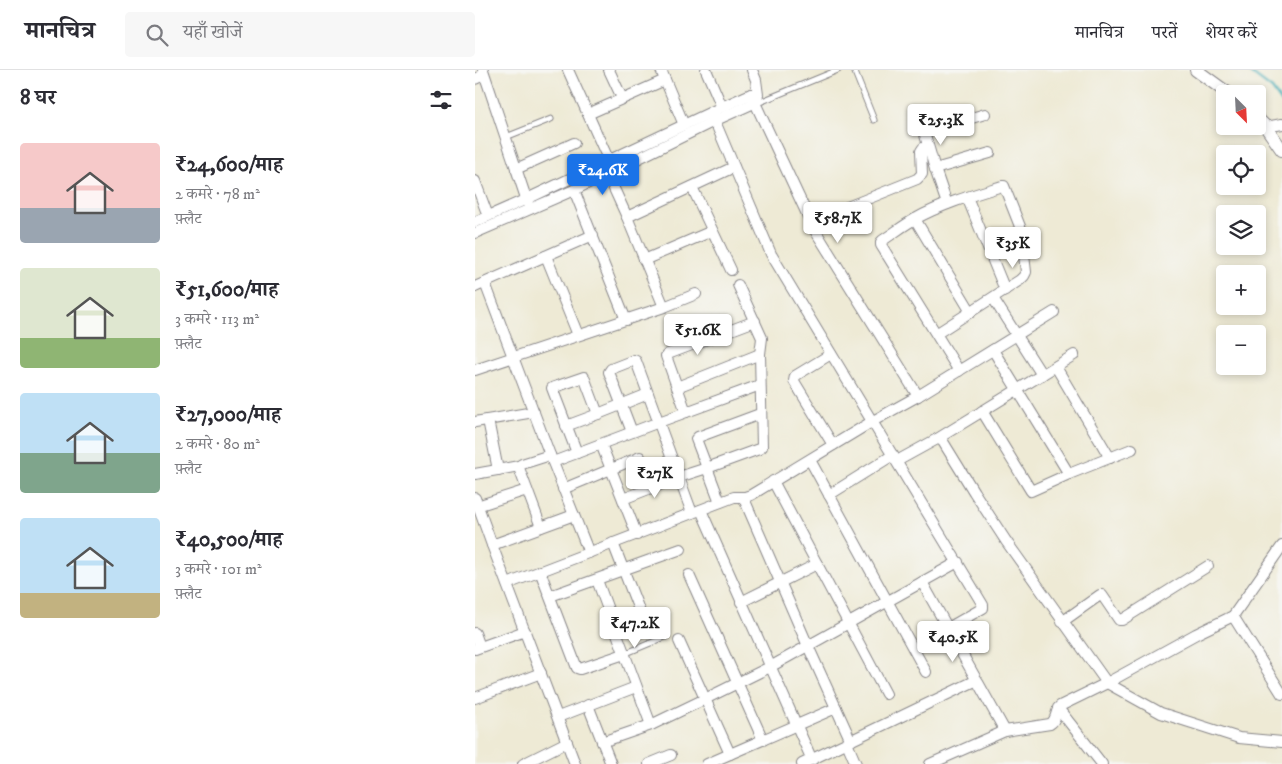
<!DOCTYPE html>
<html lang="hi">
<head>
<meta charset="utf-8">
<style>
	:root { --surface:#fff; --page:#f7f7f7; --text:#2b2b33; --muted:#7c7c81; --line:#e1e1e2; --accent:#1a73e8 }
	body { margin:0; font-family:"IM FELL DW Pica","Noto Serif Devanagari",serif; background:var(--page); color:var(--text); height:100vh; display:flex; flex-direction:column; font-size:19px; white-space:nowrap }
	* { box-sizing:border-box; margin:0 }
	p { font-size:16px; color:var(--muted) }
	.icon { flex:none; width:28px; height:28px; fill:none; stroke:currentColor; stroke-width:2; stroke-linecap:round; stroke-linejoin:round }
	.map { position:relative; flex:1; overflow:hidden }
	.drawer { display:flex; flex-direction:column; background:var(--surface); width:475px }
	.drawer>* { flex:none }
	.needle { width:32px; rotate:156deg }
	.controls { position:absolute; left:741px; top:15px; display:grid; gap:10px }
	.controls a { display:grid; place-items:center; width:50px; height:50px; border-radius:5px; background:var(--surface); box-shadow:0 2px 8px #0003; font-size:25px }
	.price { position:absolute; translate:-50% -42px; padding:0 11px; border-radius:5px; background:#fff; color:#222; font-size:16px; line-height:32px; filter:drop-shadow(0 1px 2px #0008) }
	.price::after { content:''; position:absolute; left:50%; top:30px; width:15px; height:11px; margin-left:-8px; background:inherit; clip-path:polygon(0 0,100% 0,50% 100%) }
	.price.active { background:var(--accent); color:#fff }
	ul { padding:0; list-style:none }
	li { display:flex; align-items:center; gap:15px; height:125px; padding:0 20px }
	li span { display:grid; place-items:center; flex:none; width:140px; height:100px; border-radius:5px; color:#555 }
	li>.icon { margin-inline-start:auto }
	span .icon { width:60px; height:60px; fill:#fffc; stroke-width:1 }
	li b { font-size:21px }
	h2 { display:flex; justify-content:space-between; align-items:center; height:60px; padding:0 20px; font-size:21px }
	header { display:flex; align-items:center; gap:30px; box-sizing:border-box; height:70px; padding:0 25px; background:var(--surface); border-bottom:1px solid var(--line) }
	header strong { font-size:24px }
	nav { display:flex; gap:28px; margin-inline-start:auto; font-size:18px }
	.search { width:350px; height:45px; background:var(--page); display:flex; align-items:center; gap:12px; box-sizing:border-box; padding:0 18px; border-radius:5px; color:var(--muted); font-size:19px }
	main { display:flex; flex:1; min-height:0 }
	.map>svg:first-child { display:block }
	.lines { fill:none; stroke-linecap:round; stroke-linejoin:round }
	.stream { stroke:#3aabb6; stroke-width:2.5 }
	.service-casing { stroke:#888688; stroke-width:7 }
	.minor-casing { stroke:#888688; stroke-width:12 }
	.tertiary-casing { stroke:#888688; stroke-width:14 }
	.service { stroke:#fff; stroke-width:5 }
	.minor { stroke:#fff; stroke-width:10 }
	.tertiary { stroke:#fff; stroke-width:12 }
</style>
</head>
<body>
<header>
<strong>मानचित्र</strong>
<div class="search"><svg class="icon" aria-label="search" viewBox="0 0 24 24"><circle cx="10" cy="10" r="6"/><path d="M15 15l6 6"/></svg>यहाँ खोजें</div>
<nav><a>मानचित्र</a><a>परतें</a><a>शेयर करें</a></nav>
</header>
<main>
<section class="drawer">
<h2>8 घर<svg class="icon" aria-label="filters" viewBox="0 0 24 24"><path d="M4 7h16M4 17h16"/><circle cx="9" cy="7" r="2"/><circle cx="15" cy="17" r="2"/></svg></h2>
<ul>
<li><span style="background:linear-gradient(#f6c9c9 65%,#9aa5b1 0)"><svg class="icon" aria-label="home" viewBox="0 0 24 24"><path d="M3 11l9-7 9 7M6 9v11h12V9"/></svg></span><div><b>₹24,600/माह</b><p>2 कमरे · 78 m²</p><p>फ़्लैट</p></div></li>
<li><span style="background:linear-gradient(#dfe7d0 70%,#8fb573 0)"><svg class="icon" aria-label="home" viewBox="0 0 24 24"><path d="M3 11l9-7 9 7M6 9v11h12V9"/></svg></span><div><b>₹51,600/माह</b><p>3 कमरे · 113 m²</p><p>फ़्लैट</p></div></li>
<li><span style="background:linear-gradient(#bfe0f5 60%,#7fa58c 0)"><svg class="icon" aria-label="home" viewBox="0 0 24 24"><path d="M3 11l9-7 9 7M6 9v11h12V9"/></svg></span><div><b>₹27,000/माह</b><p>2 कमरे · 80 m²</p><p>फ़्लैट</p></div></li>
<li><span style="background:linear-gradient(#bfe0f5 75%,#c2b280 0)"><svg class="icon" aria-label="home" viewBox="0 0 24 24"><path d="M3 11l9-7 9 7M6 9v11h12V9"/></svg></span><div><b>₹40,500/माह</b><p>3 कमरे · 101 m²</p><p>फ़्लैट</p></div></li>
</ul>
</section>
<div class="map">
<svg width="807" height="694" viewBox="0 0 807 694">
	<rect width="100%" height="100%" fill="#f6f6f2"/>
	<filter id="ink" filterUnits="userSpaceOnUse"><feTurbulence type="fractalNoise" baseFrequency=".02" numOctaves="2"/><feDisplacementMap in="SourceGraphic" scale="10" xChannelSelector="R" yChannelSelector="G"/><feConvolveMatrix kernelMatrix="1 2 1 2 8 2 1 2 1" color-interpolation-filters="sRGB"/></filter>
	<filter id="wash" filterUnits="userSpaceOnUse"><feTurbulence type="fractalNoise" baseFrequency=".0096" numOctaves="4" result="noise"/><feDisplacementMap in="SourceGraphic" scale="20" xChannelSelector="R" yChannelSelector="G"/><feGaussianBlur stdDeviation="1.12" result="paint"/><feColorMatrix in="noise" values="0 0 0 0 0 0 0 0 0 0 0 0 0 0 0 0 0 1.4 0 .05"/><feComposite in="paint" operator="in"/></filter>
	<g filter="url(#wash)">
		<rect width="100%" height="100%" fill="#eeead5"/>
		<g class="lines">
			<path class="stream" d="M772 0 797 19 807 33"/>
		</g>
	</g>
	<g filter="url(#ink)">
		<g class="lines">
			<defs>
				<g id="service">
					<path d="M379 0 399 50"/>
					<path d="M280 34 363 0"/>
					<path d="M31 67 76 49"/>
					<path d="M149 584 190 567"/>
				</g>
				<g id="minor">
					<path d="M8 0 53 134"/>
					<path d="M93 0 134 91"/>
					<path d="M134 0 147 28"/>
					<path d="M186 0 209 55"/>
					<path d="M231 0 247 37"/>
					<path d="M0 9 9 5"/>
					<path d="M276 24 338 157 443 326"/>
					<path d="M236 42 296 184 508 535V538L473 558"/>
					<path d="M113 44 190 10"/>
					<path d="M791 57 807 54"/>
					<path d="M41 99 99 73"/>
					<path d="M130 99 152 147"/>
					<path d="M460 99 515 83"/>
					<path d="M0 111 13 146"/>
					<path d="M217 117 256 200"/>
					<path d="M99 120 151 250"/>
					<path d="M492 127 530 220"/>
					<path d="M472 134 460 99 450 65 451 63 453 61 510 44"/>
					<path d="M440 149 496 242"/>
					<path d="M0 152 52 129 247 37 276 24 281 25"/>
					<path d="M335 152 442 109 447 104 446 81 448 78 453 76"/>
					<path d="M0 163 99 120 239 51 279 33 283 25 281 10 277 0"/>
					<path d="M71 186 103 265"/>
					<path d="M169 190 237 161"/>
					<path d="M10 213 75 385 114 483"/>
					<path d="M0 217 118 165"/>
					<path d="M518 228 567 305"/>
					<path d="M189 237 152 147 259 97"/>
					<path d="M461 264 545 210 549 206 551 202 546 159 529 116H527C498 125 467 134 440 149 429 155 419 163 408 170L406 172V175L484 301"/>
					<path d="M518 280 594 404"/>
					<path d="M356 284 320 306 319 311 358 375"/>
					<path d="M581 297 635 388"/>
					<path d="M0 300 189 237 221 224"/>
					<path d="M202 317 285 284"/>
					<path d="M507 341 556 421 594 404 657 379"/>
					<path d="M211 342 191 286 193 284 280 251"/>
					<path d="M13 350 23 400"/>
					<path d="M0 352 59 342"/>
					<path d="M91 356 123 344"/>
					<path d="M157 362 134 302 136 299 159 290 161 291 217 443"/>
					<path d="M462 369 599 285"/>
					<path d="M126 374 162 465"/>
					<path d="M102 383 77 318 109 307 123 344 173 324"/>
					<path d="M335 390 451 602"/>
					<path d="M422 391 462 369 467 370 499 422 531 471 632 613 686 643 764 668 807 672"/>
					<path d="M78 392 184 352 285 315"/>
					<path d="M0 404 44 396"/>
					<path d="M298 411 411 624"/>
					<path d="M88 419 165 387 177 417"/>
					<path d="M354 425 418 385"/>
					<path d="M270 427V431L333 576 376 671"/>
					<path d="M0 428 17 475 100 694"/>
					<path d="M148 429 204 407 232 398 284 379 287 377 285 284 287 268 263 215"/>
					<path d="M245 432 221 369 223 367 285 344"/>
					<path d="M2 436 52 420"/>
					<path d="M226 440 337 690"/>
					<path d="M66 457 44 398V396L47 394 75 385"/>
					<path d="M138 473 166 545 164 548 140 557"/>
					<path d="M17 475 99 445"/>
					<path d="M65 501 102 598 105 599 149 584"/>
					<path d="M214 505 288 670"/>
					<path d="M122 510 176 655 230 629 295 597 483 492"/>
					<path d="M447 512 530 661"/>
					<path d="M32 514 259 427H270L276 425 398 351 443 326 579 242"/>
					<path d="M75 526 206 479"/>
					<path d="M266 532 342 494"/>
					<path d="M758 546 807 624"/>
					<path d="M587 552 625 525H627L644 550H647L733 496"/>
					<path d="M0 563 5 577"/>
					<path d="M204 571 255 684"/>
					<path d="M0 579 50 561"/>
					<path d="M0 628 66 603"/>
					<path d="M113 635 136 694"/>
					<path d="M583 638 627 694"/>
					<path d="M83 647 161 617"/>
					<path d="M127 672 176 655"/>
					<path d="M372 673 381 694"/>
					<path d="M48 694 92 672"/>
					<path d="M174 694 196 685"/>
					<path d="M232 694 361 638"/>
					<path d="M327 694 502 610"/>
					<path d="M455 694 530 661 575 654C582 650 580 642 585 636L632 613 721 564 758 546 807 476"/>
				</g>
				<g id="tertiary">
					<path d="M721 0 754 24"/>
					<path d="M782 48 791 57 807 80"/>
				</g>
			</defs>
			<use href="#service" class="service-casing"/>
			<use href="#minor" class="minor-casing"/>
			<use href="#tertiary" class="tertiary-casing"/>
			<use href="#service" class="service"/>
			<use href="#minor" class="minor"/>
			<use href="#tertiary" class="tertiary"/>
		</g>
	</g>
</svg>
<div class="controls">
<a><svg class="needle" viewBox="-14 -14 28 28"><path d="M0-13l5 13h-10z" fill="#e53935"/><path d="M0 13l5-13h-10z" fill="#7c7c81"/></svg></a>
<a><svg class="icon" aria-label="locate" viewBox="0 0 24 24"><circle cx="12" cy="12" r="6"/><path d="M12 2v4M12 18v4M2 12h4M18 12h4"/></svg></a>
<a><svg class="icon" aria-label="layers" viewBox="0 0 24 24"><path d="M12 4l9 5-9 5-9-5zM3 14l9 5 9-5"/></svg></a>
<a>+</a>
<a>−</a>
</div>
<b class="price" style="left:466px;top:76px">₹25.3K</b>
<b class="price active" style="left:128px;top:126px">₹24.6K</b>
<b class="price" style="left:363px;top:174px">₹58.7K</b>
<b class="price" style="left:538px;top:199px">₹35K</b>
<b class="price" style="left:223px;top:286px">₹51.6K</b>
<b class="price" style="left:180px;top:429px">₹27K</b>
<b class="price" style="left:160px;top:579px">₹47.2K</b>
<b class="price" style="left:478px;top:593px">₹40.5K</b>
</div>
</main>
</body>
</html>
